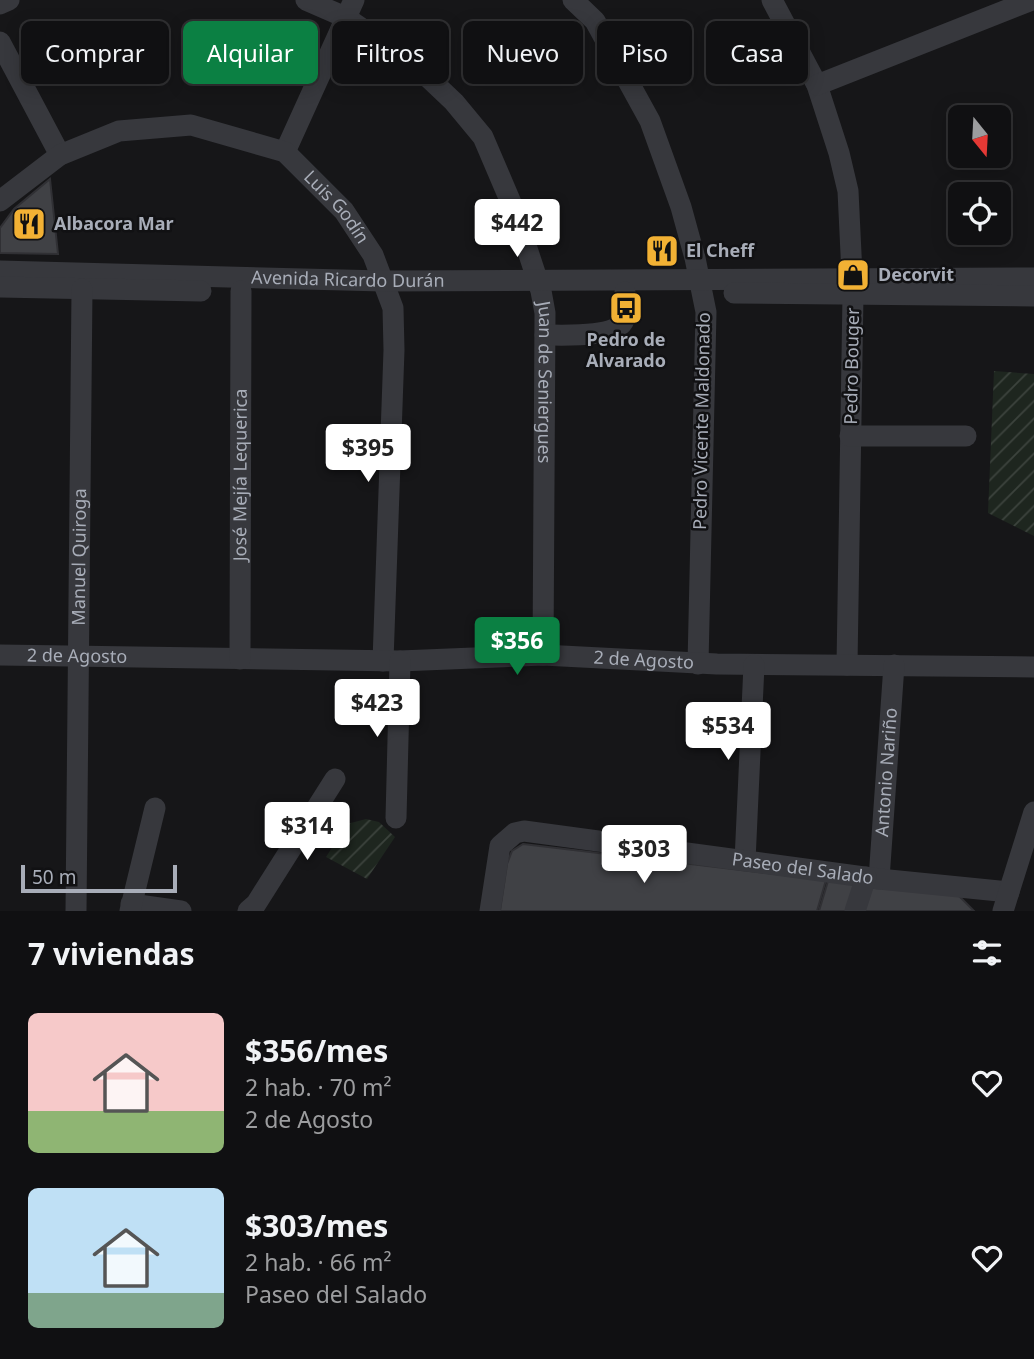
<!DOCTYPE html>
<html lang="es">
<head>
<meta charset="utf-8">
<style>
	:root { --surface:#101012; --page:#19191b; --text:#f1f3f6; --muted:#9c9d9f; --line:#303032; --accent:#0b8043 }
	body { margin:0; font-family:"Noto Sans",sans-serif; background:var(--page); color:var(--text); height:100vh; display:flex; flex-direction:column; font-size:26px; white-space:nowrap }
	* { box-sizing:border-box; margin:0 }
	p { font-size:23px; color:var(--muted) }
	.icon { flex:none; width:38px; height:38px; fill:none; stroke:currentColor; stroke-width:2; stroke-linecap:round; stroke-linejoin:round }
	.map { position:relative; height:911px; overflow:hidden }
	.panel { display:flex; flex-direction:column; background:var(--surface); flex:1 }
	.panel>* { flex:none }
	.hud { position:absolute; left:21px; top:21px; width:992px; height:63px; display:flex; gap:14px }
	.needle { width:46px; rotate:162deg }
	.tools { position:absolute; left:948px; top:105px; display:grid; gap:14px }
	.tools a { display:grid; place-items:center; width:63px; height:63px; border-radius:10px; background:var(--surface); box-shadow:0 4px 18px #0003,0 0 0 2px var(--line); font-size:35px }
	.scale { position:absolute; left:21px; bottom:18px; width:156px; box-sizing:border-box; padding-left:7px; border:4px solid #a8adb8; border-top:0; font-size:19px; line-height:24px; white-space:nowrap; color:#a8adb8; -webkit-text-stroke:5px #111113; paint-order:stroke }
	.price { position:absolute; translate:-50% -60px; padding:0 16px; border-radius:7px; background:#fff; color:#222; font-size:23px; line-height:46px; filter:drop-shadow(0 2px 4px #0008) }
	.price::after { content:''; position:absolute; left:50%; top:42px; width:21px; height:16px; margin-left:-10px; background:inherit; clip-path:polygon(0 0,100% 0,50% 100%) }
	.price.active { background:var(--accent); color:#fff }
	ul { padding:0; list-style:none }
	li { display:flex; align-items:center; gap:21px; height:175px; padding:0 28px }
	li span { display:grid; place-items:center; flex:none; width:196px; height:140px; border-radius:10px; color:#555 }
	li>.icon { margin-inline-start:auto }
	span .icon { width:84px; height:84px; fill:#fffc; stroke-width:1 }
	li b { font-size:30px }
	h2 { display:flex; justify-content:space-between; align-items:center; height:84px; padding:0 28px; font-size:30px }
	.pill { padding:0 24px; border-radius:10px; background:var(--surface); box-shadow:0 4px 18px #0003,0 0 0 2px var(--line); font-size:24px; line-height:63px }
	.pill.active { background:var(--accent); color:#fff }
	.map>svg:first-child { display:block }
	.garden { fill:url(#garden-furrows) }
	.building { fill:#404145; stroke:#303034; stroke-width:2 }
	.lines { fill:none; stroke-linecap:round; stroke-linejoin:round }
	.minor { stroke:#37383d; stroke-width:21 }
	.labels { text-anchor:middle; stroke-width:5; stroke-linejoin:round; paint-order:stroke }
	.street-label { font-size:18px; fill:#a8adb8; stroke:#111113 }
	.poi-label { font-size:18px; font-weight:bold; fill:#a8adb8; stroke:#111113; text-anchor:start }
</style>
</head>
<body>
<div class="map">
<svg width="1034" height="911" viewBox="0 0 1034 911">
	<defs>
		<pattern id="garden-furrows" width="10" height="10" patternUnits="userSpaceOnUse" patternTransform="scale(1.75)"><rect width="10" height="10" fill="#1e261f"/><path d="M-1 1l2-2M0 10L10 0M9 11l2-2" fill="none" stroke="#3c433d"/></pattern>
	</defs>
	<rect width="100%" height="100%" fill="#161618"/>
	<g class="garden">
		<path d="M994 371 1034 374V536L988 513Z"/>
		<path d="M366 819 379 822 395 837 367 879 326 857 347 824Z"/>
	</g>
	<g class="building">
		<path d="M50 179 58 254 0 253V228L14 209Z"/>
		<path d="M523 844 826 880 817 911H500L507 864 512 851Z"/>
		<path d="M828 881 955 892 974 911H819Z"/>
	</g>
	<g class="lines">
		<g class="minor">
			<path id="s1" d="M306 0 345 17 416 66 454 102 483 137 515 212 541 291 545 313 543 655"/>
			<path d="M573 0 595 21 650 121 681 207 695 258 706 312 698 664"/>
			<path d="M772 0 817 85 839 153 848 191 853 295 847 665"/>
			<path d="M0 4 9 0"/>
			<path d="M0 42 60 155"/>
			<path d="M817 85 1032 0"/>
			<path d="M285 152 354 0"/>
			<path id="s2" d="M0 201 60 155 119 131 191 125 285 152 344 211 373 255 393 308 394 350 383 661"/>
			<path id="s3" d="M0 271 383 281 1034 278"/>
			<path d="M0 287 201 291"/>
			<path d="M734 293 1034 296"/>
			<path d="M545 335C562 335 618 338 624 320 627 311 625 300 625 292"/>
			<path d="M850 436H966"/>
			<path id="s4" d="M0 655 400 661 543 655 717 664 1034 667"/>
			<path id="s5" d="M240 659 241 291"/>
			<path d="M396 818 400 661"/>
			<path d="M745 861 754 665"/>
			<path id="s6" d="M879 879 894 665"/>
			<path d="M131 904 181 911"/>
			<path id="s7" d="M76 911 82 289"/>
			<path d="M130 911 155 808"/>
			<path d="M248 911 256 904 335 779"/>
			<path id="s8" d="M490 911 500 846 515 833 524 831 879 879 1009 892"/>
			<path d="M855 911 866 877"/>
			<path d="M1003 911 1034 812"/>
		</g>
	</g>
	<defs>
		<symbol id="restaurant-square" viewBox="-11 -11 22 22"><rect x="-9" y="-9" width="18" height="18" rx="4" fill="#f2b134" stroke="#111113"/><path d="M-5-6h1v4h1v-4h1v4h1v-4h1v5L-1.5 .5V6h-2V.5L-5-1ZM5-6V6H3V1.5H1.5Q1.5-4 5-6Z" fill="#111"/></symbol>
		<symbol id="shop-square" viewBox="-11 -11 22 22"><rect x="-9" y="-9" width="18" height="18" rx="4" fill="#f2b134" stroke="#111113"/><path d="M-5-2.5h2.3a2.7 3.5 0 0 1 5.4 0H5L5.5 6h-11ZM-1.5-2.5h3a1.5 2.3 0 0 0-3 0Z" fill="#111"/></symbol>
		<symbol id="bus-square" viewBox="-11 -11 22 22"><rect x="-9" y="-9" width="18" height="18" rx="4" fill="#f2b134" stroke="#111113"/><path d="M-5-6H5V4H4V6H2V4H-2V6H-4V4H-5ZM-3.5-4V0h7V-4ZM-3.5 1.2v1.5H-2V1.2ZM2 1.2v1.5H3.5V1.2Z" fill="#111"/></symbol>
	</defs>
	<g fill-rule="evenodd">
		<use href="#restaurant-square" x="10" y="205" width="38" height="38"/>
		<use href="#restaurant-square" x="643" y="232" width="38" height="38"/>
		<use href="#shop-square" x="834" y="256" width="38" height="38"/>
		<use href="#bus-square" x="607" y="289" width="38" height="38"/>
	</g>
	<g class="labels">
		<g class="street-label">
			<text dy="6" stroke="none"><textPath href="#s2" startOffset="385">Luis Godín</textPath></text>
			<text dy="6" stroke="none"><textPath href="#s3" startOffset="348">Avenida Ricardo Durán</textPath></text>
			<text transform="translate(852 366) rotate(-89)" y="6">Pedro Bouger</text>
			<text dy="6" stroke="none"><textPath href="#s1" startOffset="483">Juan de Seniergues</textPath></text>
			<text transform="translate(702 421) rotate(-89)" y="6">Pedro Vicente Maldonado</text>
			<text dy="6" stroke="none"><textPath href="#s5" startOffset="184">José Mejía Lequerica</textPath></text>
			<text dy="6" stroke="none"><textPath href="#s7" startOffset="354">Manuel Quiroga</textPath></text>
			<text dy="6" stroke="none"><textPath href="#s4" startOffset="77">2 de Agosto</textPath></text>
			<text dy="6" stroke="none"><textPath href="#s4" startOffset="644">2 de Agosto</textPath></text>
			<text dy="6" stroke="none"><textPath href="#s6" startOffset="107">Antonio Nariño</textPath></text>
			<text dy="6" stroke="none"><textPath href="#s8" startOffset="376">Paseo del Salado</textPath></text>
		</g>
		<g class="poi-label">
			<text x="54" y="230">Albacora Mar</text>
			<text x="686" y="257">El Cheff</text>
			<text x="878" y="281">Decorvit</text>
			<text x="626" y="346" text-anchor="middle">Pedro de<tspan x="626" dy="21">Alvarado</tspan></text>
		</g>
	</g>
</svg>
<div class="tools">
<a><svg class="needle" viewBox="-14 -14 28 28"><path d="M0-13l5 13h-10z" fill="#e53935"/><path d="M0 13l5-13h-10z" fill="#9c9d9f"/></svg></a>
<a><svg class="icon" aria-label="locate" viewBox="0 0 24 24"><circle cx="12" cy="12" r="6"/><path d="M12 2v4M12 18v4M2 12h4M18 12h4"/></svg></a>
</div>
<div class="scale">50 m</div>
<b class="price" style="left:517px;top:259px">$442</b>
<b class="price" style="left:368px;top:484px">$395</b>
<b class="price active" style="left:517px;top:677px">$356</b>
<b class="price" style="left:377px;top:739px">$423</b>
<b class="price" style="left:728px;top:762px">$534</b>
<b class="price" style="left:307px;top:862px">$314</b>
<b class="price" style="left:644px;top:885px">$303</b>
<div class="hud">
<a class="pill">Comprar</a>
<a class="pill active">Alquilar</a>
<a class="pill">Filtros</a>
<a class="pill">Nuevo</a>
<a class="pill">Piso</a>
<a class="pill">Casa</a>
</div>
</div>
<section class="panel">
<h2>7 viviendas<svg class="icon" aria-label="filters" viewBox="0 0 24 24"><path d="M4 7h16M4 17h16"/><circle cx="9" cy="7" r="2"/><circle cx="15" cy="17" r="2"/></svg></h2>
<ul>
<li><span style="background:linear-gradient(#f6c9c9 70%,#8fb573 0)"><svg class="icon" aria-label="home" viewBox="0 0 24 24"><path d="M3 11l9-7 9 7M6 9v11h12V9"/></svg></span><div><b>$356/mes</b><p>2 hab. · 70 m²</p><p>2 de Agosto</p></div><svg class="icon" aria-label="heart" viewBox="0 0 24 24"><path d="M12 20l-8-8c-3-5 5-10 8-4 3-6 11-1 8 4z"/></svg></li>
<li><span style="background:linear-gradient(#bfe0f5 75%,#7fa58c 0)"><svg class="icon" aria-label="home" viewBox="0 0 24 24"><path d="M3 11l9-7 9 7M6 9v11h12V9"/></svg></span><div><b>$303/mes</b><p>2 hab. · 66 m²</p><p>Paseo del Salado</p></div><svg class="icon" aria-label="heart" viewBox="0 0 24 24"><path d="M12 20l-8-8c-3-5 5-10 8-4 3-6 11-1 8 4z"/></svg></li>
</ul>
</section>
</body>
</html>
